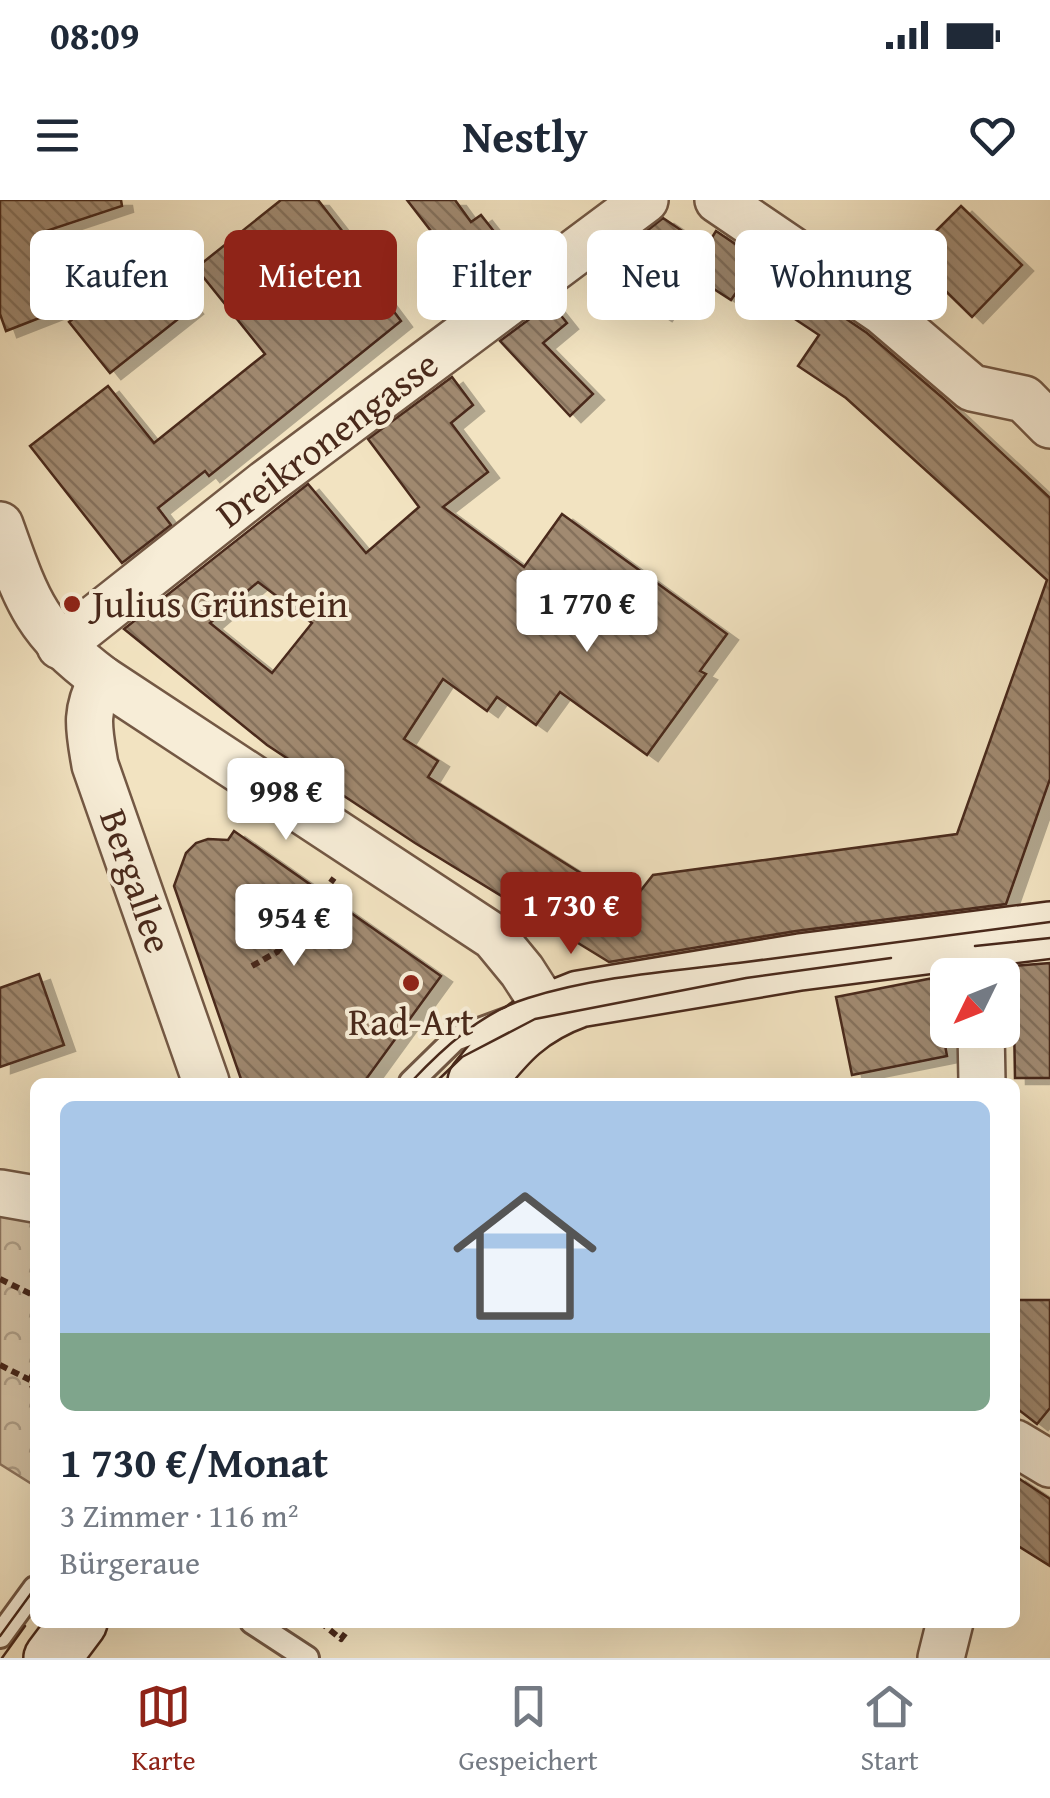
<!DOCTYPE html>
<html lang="de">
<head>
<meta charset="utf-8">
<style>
	:root { --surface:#fff; --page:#f6f6f7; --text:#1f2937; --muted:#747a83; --line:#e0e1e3; --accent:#8f2418 }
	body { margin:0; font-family:"Gentium Book Plus",serif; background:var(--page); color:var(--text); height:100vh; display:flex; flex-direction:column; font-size:38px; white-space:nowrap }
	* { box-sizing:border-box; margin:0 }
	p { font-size:32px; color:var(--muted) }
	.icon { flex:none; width:55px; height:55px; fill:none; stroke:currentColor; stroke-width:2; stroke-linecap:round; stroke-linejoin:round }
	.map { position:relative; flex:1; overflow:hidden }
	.side { position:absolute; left:30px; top:878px; width:990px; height:550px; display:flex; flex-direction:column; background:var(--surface); border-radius:15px; box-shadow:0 10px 40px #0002 }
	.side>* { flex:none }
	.banner { position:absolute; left:30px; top:30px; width:990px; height:90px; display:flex; gap:20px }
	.needle { width:65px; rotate:227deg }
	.controls { position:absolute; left:930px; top:758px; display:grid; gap:20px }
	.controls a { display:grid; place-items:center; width:90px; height:90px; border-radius:15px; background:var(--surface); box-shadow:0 10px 40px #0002; font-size:50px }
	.price { position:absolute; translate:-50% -85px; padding:0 22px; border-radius:10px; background:#fff; color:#222; font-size:32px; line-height:65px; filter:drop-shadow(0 2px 5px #0008) }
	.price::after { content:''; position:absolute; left:50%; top:60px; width:30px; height:22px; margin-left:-15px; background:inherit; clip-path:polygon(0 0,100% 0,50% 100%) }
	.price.active { background:var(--accent); color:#fff }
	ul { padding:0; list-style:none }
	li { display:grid; align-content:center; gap:20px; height:530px; padding:0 30px }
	li span { display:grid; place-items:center; height:310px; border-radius:15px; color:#555 }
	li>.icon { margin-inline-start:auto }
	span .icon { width:180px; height:180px; fill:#fffc; stroke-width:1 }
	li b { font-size:42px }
	.pill { padding:0 35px; border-radius:15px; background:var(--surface); box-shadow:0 10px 40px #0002; font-size:35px; line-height:90px }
	.pill.active { background:var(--accent); color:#fff }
	.status { display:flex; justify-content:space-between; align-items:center; height:70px; padding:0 50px; background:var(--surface); direction:ltr }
	.status svg { height:28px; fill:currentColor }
	header { display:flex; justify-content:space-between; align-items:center; height:130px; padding:0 30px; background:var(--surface); font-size:45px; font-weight:800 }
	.dock { display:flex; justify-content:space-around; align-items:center; height:140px; border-top:2px solid var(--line); background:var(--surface); font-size:28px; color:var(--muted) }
	.dock a { display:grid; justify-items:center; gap:5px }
	.dock .active { color:var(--accent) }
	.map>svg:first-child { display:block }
	.forest { fill:url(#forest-crowns); stroke:#8f7660; stroke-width:2.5 }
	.building { fill:url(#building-back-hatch); stroke:#49291b; stroke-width:2.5; fill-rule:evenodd; filter:url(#shadow) }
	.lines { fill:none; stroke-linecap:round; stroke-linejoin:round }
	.lane-casing { stroke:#735844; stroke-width:28 }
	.street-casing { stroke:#735844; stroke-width:50 }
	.secondary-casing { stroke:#49291b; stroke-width:60 }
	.path { stroke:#49291b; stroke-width:6; stroke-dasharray:8 5; stroke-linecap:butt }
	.lane { stroke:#f7edd7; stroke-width:22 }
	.street { stroke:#f7edd7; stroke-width:45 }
	.secondary { stroke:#f7edd7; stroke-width:55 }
	.tram { stroke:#49291b; stroke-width:2.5 }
	.poi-dot { fill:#8f2418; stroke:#f7edd7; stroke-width:4 }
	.labels { text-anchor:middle; stroke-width:8; stroke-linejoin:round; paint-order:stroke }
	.street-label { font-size:38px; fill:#49291b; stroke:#f7edd7 }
	.poi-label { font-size:38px; fill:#49291b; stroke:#f7edd7; text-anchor:start }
</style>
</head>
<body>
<div class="status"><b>08:09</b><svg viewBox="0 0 49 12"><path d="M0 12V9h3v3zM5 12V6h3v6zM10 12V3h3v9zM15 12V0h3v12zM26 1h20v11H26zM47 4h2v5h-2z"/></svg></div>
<header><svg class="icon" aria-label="menu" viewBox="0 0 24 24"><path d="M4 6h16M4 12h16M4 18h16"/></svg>Nestly<svg class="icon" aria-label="heart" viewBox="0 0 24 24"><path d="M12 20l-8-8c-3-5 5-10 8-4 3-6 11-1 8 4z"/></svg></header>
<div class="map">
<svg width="1050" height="1458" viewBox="0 0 1050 1458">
	<defs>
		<pattern id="forest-crowns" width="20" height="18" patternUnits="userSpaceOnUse" patternTransform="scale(2.5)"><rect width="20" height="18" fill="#d5c3a5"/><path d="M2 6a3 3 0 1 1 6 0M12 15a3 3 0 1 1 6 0" fill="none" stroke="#af9e86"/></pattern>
		<pattern id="building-back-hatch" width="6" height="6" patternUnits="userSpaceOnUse" patternTransform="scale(2.5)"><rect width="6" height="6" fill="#a18a71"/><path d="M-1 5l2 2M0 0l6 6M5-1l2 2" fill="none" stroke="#85715c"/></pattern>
		<filter id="shadow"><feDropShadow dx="11" dy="6" stdDeviation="0" flood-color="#0004"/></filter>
	</defs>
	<rect width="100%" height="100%" fill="#f2e3c1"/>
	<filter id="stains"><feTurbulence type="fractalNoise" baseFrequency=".002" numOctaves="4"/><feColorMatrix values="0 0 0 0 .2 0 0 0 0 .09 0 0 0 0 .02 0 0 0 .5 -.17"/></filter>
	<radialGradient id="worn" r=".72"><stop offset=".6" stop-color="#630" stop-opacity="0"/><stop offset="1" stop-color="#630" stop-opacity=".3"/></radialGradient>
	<path class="forest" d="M0 1011 35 1017V1286L0 1264Z"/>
	<g class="building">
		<path d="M0 0H121L122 6 37 34 60 110 6 131 0 114Z"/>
		<path d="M281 0H318L350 41 344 45 401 121 209 276 205 271 158 308 171 325 122 363 30 246 108 186 154 243 265 154 196 68Z"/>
		<path d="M407 0H455L471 22 481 15 518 62 478 92Z"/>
		<path d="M961 6 1022 65 972 117 917 63 930 48 924 43Z"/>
		<path d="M663 18 706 47 716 31 867 133 944 199 1050 298V579L1006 704 796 731 609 762 415 643 267 545 124 429 308 284 366 353 419 307 368 239 452 177 473 205 451 223 488 272 443 307 524 367 562 314 727 434 700 471 706 474 647 555 560 492 536 525 497 497 487 511 443 479 404 539 438 561 428 577 630 704 653 675 957 634 1047 380 846 198 798 166 819 135 742 84 731 100 689 73 661 115 614 84 648 30ZM258 382 312 423 272 473 210 423Z"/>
		<path d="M152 57 192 108 110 173 69 122Z"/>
		<path d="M551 103 567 123 543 143 593 194 570 216 500 141Z"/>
		<path d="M234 631 441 776 364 882H242L174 686 186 653 196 643 208 639 228 640Z"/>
		<path d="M1050 763V878H1015L1013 766Z"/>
		<path d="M39 774 64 845 0 867V788Z"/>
		<path d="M933 778 947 856 852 875 836 797Z"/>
		<path d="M1015 1100H1050V1208L1037 1224 1015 1207Z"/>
		<path d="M1015 1276 1050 1299V1366L1015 1344Z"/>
	</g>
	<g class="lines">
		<defs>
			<g id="lane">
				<path d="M411 882 455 839 514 817"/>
				<path d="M252 1422 307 1458"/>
				<path d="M0 1436 35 1388"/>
			</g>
			<g id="street">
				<path d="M718 0 883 112 972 188 1024 199 1050 225"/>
				<path d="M0 325C27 401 35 429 102 479L494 737 522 771 547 810"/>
				<path d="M60 446 266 283 645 0"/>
				<path d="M102 479C84 513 89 529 95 565L206 882"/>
				<path d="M981 830 982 882"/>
				<path d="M0 993 35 999"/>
				<path d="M1015 1243 1050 1264"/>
				<path d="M941 1458 950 1422"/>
			</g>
			<g id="secondary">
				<path d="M476 882C508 841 529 817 579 799L800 762 1050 730"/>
				<path d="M52 1458 79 1422"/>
			</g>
		</defs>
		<use href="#lane" class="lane-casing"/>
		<use href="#street" class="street-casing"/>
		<use href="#secondary" class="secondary-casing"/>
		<g class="path">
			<path d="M323 693 334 678"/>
			<path d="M252 766 277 752 291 735"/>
			<path d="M0 1079 35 1096"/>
			<path d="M0 1165 30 1180 35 1193"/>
			<path d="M30 1180 35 1170"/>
			<path d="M320 1422 341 1439 348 1430"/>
		</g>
		<use href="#lane" class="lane"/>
		<use href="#street" class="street"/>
		<use href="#secondary" class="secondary"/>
		<g class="tram">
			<path d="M975 746 1050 738"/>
			<path d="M411 882C443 848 482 812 528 798 598 776 673 771 746 762 848 749 949 735 1050 722"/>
			<path d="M436 882 462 857 535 819 746 778 891 758"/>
			<path d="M0 1436 35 1388"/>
			<path d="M2 1458 25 1426"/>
		</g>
	</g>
	<g class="poi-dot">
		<circle cx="72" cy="404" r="10"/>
		<circle cx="411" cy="783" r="10"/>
	</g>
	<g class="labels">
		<g class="street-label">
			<text transform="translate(327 239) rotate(-37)" y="13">Dreikronengasse</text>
			<text transform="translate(136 681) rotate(71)" y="13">Bergallee</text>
		</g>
		<g class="poi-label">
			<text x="92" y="417">Julius Grünstein</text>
			<text x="411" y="835" text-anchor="middle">Rad-Art</text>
		</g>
	</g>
	<rect width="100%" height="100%" filter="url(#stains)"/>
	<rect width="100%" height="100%" fill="url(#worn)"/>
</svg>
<div class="controls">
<a><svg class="needle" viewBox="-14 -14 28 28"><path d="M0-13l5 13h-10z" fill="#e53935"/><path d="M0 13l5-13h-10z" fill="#747a83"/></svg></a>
</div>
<b class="price" style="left:587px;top:455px">1 770 €</b>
<b class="price" style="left:286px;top:643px">998 €</b>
<b class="price active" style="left:571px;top:757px">1 730 €</b>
<b class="price" style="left:294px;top:769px">954 €</b>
<div class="banner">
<a class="pill">Kaufen</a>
<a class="pill active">Mieten</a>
<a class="pill">Filter</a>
<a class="pill">Neu</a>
<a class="pill">Wohnung</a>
</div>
<section class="side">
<ul>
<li><span style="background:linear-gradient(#a9c7e8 75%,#7fa58c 0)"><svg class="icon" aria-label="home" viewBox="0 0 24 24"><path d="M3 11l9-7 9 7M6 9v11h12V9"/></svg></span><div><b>1 730 €/Monat</b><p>3 Zimmer · 116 m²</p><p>Bürgeraue</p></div></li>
</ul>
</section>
</div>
<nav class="dock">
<a class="active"><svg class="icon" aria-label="map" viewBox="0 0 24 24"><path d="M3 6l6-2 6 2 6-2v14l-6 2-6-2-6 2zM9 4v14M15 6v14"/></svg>Karte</a>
<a><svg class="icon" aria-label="saved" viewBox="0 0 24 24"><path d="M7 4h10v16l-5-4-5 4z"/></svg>Gespeichert</a>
<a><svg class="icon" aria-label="home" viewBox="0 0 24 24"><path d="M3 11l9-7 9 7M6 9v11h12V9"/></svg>Start</a>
</nav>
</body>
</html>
